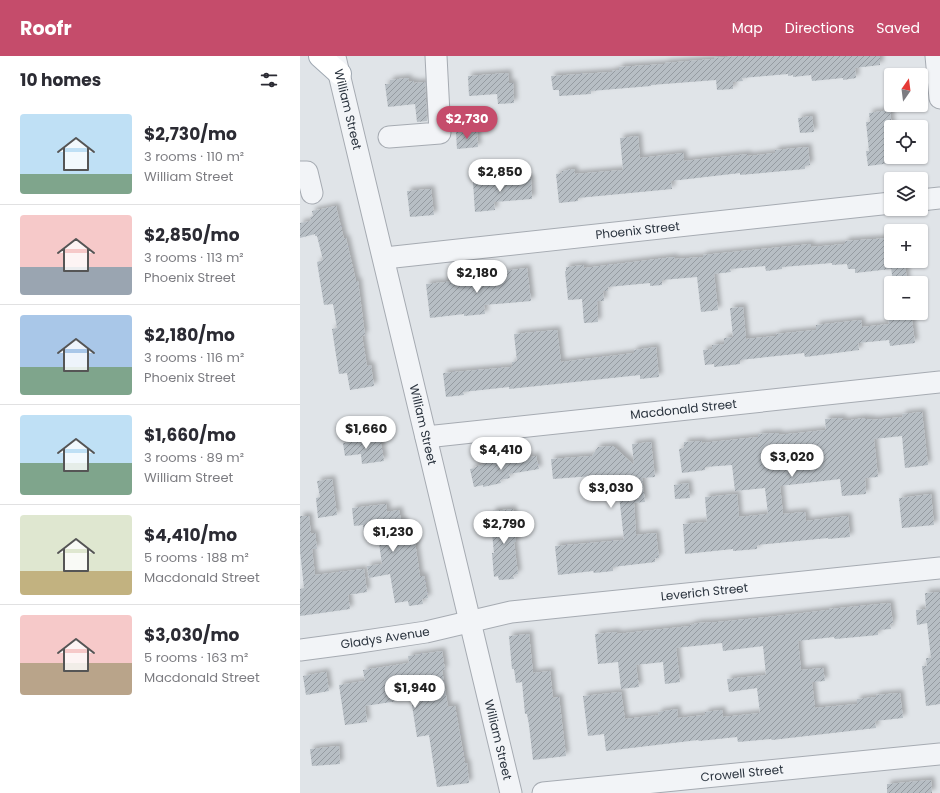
<!DOCTYPE html>
<html lang="en">
<head>
<meta charset="utf-8">
<style>
	:root { --surface:#fff; --page:#f7f7f7; --text:#2b2b33; --muted:#7c7c81; --line:#e1e1e2; --accent:#c54c6b }
	body { margin:0; font-family:Poppins,sans-serif; background:var(--page); color:var(--text); height:100vh; display:flex; flex-direction:column; font-size:15px; white-space:nowrap }
	* { box-sizing:border-box; margin:0 }
	p { font-size:13px; color:var(--muted) }
	.icon { flex:none; width:22px; height:22px; fill:none; stroke:currentColor; stroke-width:2; stroke-linecap:round; stroke-linejoin:round }
	.map { position:relative; flex:1; overflow:hidden }
	.panel { display:flex; flex-direction:column; background:var(--surface); width:300px }
	.panel>* { flex:none }
	.needle { width:26px; rotate:14deg }
	.buttons { position:absolute; left:584px; top:12px; display:grid; gap:8px }
	.buttons a { display:grid; place-items:center; width:44px; height:44px; border-radius:4px; background:var(--surface); box-shadow:0 1px 3px #0004; font-size:20px }
	.price { position:absolute; translate:-50% -34px; padding:0 9px; border-radius:14px; background:#fff; color:#222; font-size:13px; line-height:26px; filter:drop-shadow(0 1px 2px #0008) }
	.price::after { content:''; position:absolute; left:50%; top:24px; width:12px; height:9px; margin-left:-6px; background:inherit; clip-path:polygon(0 0,100% 0,50% 100%) }
	.price.current { background:var(--accent); color:#fff }
	ul { padding:0; list-style:none }
	li { display:flex; align-items:center; gap:12px; height:100px; padding:0 20px }
	li+li { border-top:1px solid var(--line) }
	li span { display:grid; place-items:center; flex:none; width:112px; height:80px; border-radius:4px; color:#555 }
	li>.icon { margin-inline-start:auto }
	span .icon { width:48px; height:48px; fill:#fffc; stroke-width:1 }
	li b { font-size:17px }
	h2 { display:flex; justify-content:space-between; align-items:center; height:48px; padding:0 20px; font-size:17px }
	header { display:flex; align-items:center; gap:24px; box-sizing:border-box; height:56px; padding:0 20px; background:var(--accent); color:#fff }
	header strong { font-size:19px }
	nav { display:flex; gap:22px; margin-inline-start:auto; font-size:14px }
	main { display:flex; flex:1; min-height:0 }
	.map>svg:first-child { display:block }
	.building { fill:url(#building-hatch); filter:url(#shadow) }
	.lines { fill:none; stroke-linecap:round; stroke-linejoin:round }
	.minor-casing { stroke:#a6abb2; stroke-width:23 }
	.major-casing { stroke:#a0a9b3; stroke-width:24 }
	.minor { stroke:#f2f4f7; stroke-width:21 }
	.major { stroke:#fff; stroke-width:22 }
	.labels { text-anchor:middle; stroke-width:3.5; stroke-linejoin:round; paint-order:stroke }
	.street-label { font-size:12px; fill:#2a333e; stroke:#eff3f6 }
</style>
</head>
<body>
<header>
<strong>Roofr</strong>
<nav><a>Map</a><a>Directions</a><a>Saved</a></nav>
</header>
<main>
<section class="panel">
<h2>10 homes<svg class="icon" aria-label="filters" viewBox="0 0 24 24"><path d="M4 7h16M4 17h16"/><circle cx="9" cy="7" r="2"/><circle cx="15" cy="17" r="2"/></svg></h2>
<ul>
<li><span style="background:linear-gradient(#bfe0f5 75%,#7fa58c 0)"><svg class="icon" aria-label="home" viewBox="0 0 24 24"><path d="M3 11l9-7 9 7M6 9v11h12V9"/></svg></span><div><b>$2,730/mo</b><p>3 rooms · 110 m²</p><p>William Street</p></div></li>
<li><span style="background:linear-gradient(#f6c9c9 65%,#9aa5b1 0)"><svg class="icon" aria-label="home" viewBox="0 0 24 24"><path d="M3 11l9-7 9 7M6 9v11h12V9"/></svg></span><div><b>$2,850/mo</b><p>3 rooms · 113 m²</p><p>Phoenix Street</p></div></li>
<li><span style="background:linear-gradient(#a9c7e8 65%,#7fa58c 0)"><svg class="icon" aria-label="home" viewBox="0 0 24 24"><path d="M3 11l9-7 9 7M6 9v11h12V9"/></svg></span><div><b>$2,180/mo</b><p>3 rooms · 116 m²</p><p>Phoenix Street</p></div></li>
<li><span style="background:linear-gradient(#bfe0f5 60%,#7fa58c 0)"><svg class="icon" aria-label="home" viewBox="0 0 24 24"><path d="M3 11l9-7 9 7M6 9v11h12V9"/></svg></span><div><b>$1,660/mo</b><p>3 rooms · 89 m²</p><p>William Street</p></div></li>
<li><span style="background:linear-gradient(#dfe7d0 70%,#c2b280 0)"><svg class="icon" aria-label="home" viewBox="0 0 24 24"><path d="M3 11l9-7 9 7M6 9v11h12V9"/></svg></span><div><b>$4,410/mo</b><p>5 rooms · 188 m²</p><p>Macdonald Street</p></div></li>
<li><span style="background:linear-gradient(#f6c9c9 60%,#b9a48a 0)"><svg class="icon" aria-label="home" viewBox="0 0 24 24"><path d="M3 11l9-7 9 7M6 9v11h12V9"/></svg></span><div><b>$3,030/mo</b><p>5 rooms · 163 m²</p><p>Macdonald Street</p></div></li>
</ul>
</section>
<div class="map">
<svg width="640" height="737" viewBox="0 0 640 737">
	<defs>
		<pattern id="building-hatch" width="6" height="6" patternUnits="userSpaceOnUse"><rect width="6" height="6" fill="#b7bec4"/><path d="M-1 1l2-2M0 6l6-6M5 7l2-2" fill="none" stroke="#959ba1"/></pattern>
		<filter id="shadow"><feDropShadow dx="3.5" dy="-3.5" stdDeviation="2" flood-color="#0004"/></filter>
	</defs>
	<rect width="100%" height="100%" fill="#e0e4e8"/>
	<g class="building">
		<path d="M440 0H580V9L555 12 556 22 543 24V22L512 25 511 19 493 21V19L488 20V18L442 22 443 25 433 26V33L417 34 416 24 351 29V30L291 35V38L259 40V34H253L251 20 312 16V15L319 14V11L365 8V7L414 3V2Z"/>
		<path d="M208 17 209 27H213L214 47 198 48 197 38 169 40 168 20Z"/>
		<path d="M108 22 109 26 114 25V27L125 26 127 65 117 66 115 48 88 51 85 28H90V24Z"/>
		<path d="M590 54 592 71H591V107L568 110 566 95H569L566 66H570L569 57Z"/>
		<path d="M512 60 514 76 500 77 498 62Z"/>
		<path d="M177 75 178 91 157 93 156 76Z"/>
		<path d="M338 80 340 102 383 97 384 105 448 98V100L475 97V94L508 91 510 109 505 110V113L440 119V117L371 125 372 133 278 142V145L259 147 256 118 262 117V115L274 113 275 118 323 114 320 82Z"/>
		<path d="M231 122 232 143 194 146 195 154 175 156 173 126Z"/>
		<path d="M131 133 134 159 110 161 107 135Z"/>
		<path d="M36 150 44 183 46 182 56 225H58L65 279 62 280 67 310 71 309 74 330 50 334 47 317 39 318 32 273 37 272 33 248 24 249 17 206 23 204 17 180H15V178L0 182V167L11 165 10 161 13 160 12 155Z"/>
		<path d="M591 182V205H605L607 227H593L591 211V213L555 217V213H548L547 208 532 209V207L482 211V213L466 215 465 210 430 213 431 216 414 218 418 254 401 256 397 221 362 224V229L350 230V227L308 231V235H303L304 245H297L298 266 284 267 282 243 268 244 265 215H266V211L284 209V212L374 201 375 203 403 201V199L452 194 511 188V191L545 188V185Z"/>
		<path d="M227 212 231 245 184 249 185 258 164 260V258L130 262 126 228 205 220 204 215Z"/>
		<path d="M443 251 446 283 476 280V278L516 274V269L561 264 562 271 589 268 588 257H611L615 287 590 290 589 284 558 287 559 294 505 301 504 297 440 304V308L414 311V308L405 309 403 294 412 293V289L424 288V282L433 281 430 252Z"/>
		<path d="M257 274 261 306 334 297V294L356 291 359 321 340 323V319L209 333V331L163 336 164 339 146 341 143 317 212 311V306L217 305 214 278Z"/>
		<path d="M622 356 628 409 605 412 602 380 574 383 578 421 565 422 566 438 542 440 540 423 480 430 483 458 505 456 506 465 548 460 550 481 528 483V482L457 489V493L433 495V493L385 498 383 468 407 466 405 441 437 438 439 461 468 458 465 432 435 435 432 409 405 411V414L382 417 379 393 384 392V386L402 385V387L458 381V378L479 377V379L526 374 525 363 543 362V365L565 362V363H572V364L603 361 602 358Z"/>
		<path d="M80 382 84 405 62 408 61 398 45 400 43 387Z"/>
		<path d="M351 386 355 421 342 422 345 446 334 447 336 479 356 477 359 502H355V506L313 511V515L294 517 293 515 258 519 255 490 324 484 318 430 293 432 292 420 253 423 251 403 292 400 298 391 313 390 334 409 332 388Z"/>
		<path d="M236 400 239 413 209 418 210 422 200 424 201 427 183 431V429L174 431 170 413 175 412V411L184 408V407L197 404 198 407Z"/>
		<path d="M32 423 37 459 18 462 16 442 20 441 17 425Z"/>
		<path d="M388 427 390 442 375 443 374 429Z"/>
		<path d="M631 438 634 469 602 472 599 442Z"/>
		<path d="M86 448 87 456 99 454 101 464H104L106 487 115 486 120 520H124L128 542 122 543 123 548 109 550 108 545 95 547 90 518 69 522 67 510 82 508 78 480 65 482 63 469 54 470 52 452Z"/>
		<path d="M213 453 216 486H214L218 518 213 519 214 523 199 524 198 520 194 521 192 497H194L191 467 193 466 192 455Z"/>
		<path d="M0 460H9L11 478 15 477 17 493H12L15 519 64 513 67 536 48 539 50 553 0 560V533L4 532 0 495Z"/>
		<path d="M640 536V648L626 650 622 610H627L626 602H631L627 567 617 569 616 554 626 553 625 537Z"/>
		<path d="M590 547 593 567 590 568 591 573 578 574V579L535 583 534 581 498 585 501 614 523 612 525 625 512 626 515 652 557 648V643L576 641V639L600 637 603 662 575 665 576 672 472 684 471 683 438 686 437 681 399 685 398 684 306 695 304 678 288 680 283 640 321 636 325 663 359 659 358 656 377 653 378 662 405 659V656L422 654 423 661 460 657 457 632 429 636 427 623 466 619 463 590 423 595 422 587 376 592 380 626 365 628 363 606 336 609 339 631 321 633 318 606 298 608 295 578 317 576V578L390 570V569L398 567 418 566 468 561 529 554V553Z"/>
		<path d="M229 578 233 617 250 615 253 642 259 641 266 700 233 704 229 669 227 658H225L222 626 216 627 214 613H212L209 580Z"/>
		<path d="M142 595 145 614H142L148 651 155 650 165 707H167L169 727 137 731 129 679 117 681 111 643 65 650 67 666 45 669 39 629 65 625 63 614 109 607 108 600Z"/>
		<path d="M26 616 29 635 6 639 3 620Z"/>
		<path d="M39 690 40 708 12 710 10 693Z"/>
		<path d="M631 724 632 737H587V728Z"/>
	</g>
	<g class="lines">
		<defs>
			<g id="minor">
				<path d="M636 0 640 42"/>
				<path id="s1" d="M35 1C95 246 151 492 211 737"/>
				<path d="M89 81 140 77 136 0"/>
				<path d="M0 116H7L12 137"/>
				<path d="M621 144 640 142"/>
				<path id="s2" d="M85 202 591 147"/>
				<path id="s3" d="M126 381 640 326"/>
				<path id="s4" d="M0 594 53 587 126 576 211 556 640 512"/>
				<path id="s5" d="M243 737 640 698"/>
			</g>
			<path id="major" d="M20 0 40 18"/>
		</defs>
		<use href="#minor" class="minor-casing"/>
		<use href="#major" class="major-casing"/>
		<use href="#minor" class="minor"/>
		<use href="#major" class="major"/>
	</g>
	<g class="labels">
		<g class="street-label">
			<text dy="4" stroke="none"><textPath href="#s1" startOffset="54">William Street</textPath></text>
			<text dy="4" stroke="none"><textPath href="#s2" startOffset="254">Phoenix Street</textPath></text>
			<text dy="4" stroke="none"><textPath href="#s3" startOffset="259">Macdonald Street</textPath></text>
			<text dy="4" stroke="none"><textPath href="#s1" startOffset="378">William Street</textPath></text>
			<text dy="4" stroke="none"><textPath href="#s4" startOffset="409">Leverich Street</textPath></text>
			<text dy="4" stroke="none"><textPath href="#s4" startOffset="86">Gladys Avenue</textPath></text>
			<text dy="4" stroke="none"><textPath href="#s1" startOffset="702">William Street</textPath></text>
			<text dy="4" stroke="none"><textPath href="#s5" startOffset="200">Crowell Street</textPath></text>
		</g>
	</g>
</svg>
<div class="buttons">
<a><svg class="needle" viewBox="-14 -14 28 28"><path d="M0-13l5 13h-10z" fill="#e53935"/><path d="M0 13l5-13h-10z" fill="#7c7c81"/></svg></a>
<a><svg class="icon" aria-label="locate" viewBox="0 0 24 24"><circle cx="12" cy="12" r="6"/><path d="M12 2v4M12 18v4M2 12h4M18 12h4"/></svg></a>
<a><svg class="icon" aria-label="layers" viewBox="0 0 24 24"><path d="M12 4l9 5-9 5-9-5zM3 14l9 5 9-5"/></svg></a>
<a>+</a>
<a>−</a>
</div>
<b class="price current" style="left:167px;top:84px">$2,730</b>
<b class="price" style="left:200px;top:137px">$2,850</b>
<b class="price" style="left:177px;top:238px">$2,180</b>
<b class="price" style="left:66px;top:394px">$1,660</b>
<b class="price" style="left:201px;top:415px">$4,410</b>
<b class="price" style="left:492px;top:422px">$3,020</b>
<b class="price" style="left:311px;top:453px">$3,030</b>
<b class="price" style="left:204px;top:489px">$2,790</b>
<b class="price" style="left:93px;top:497px">$1,230</b>
<b class="price" style="left:115px;top:653px">$1,940</b>
</div>
</main>
</body>
</html>
